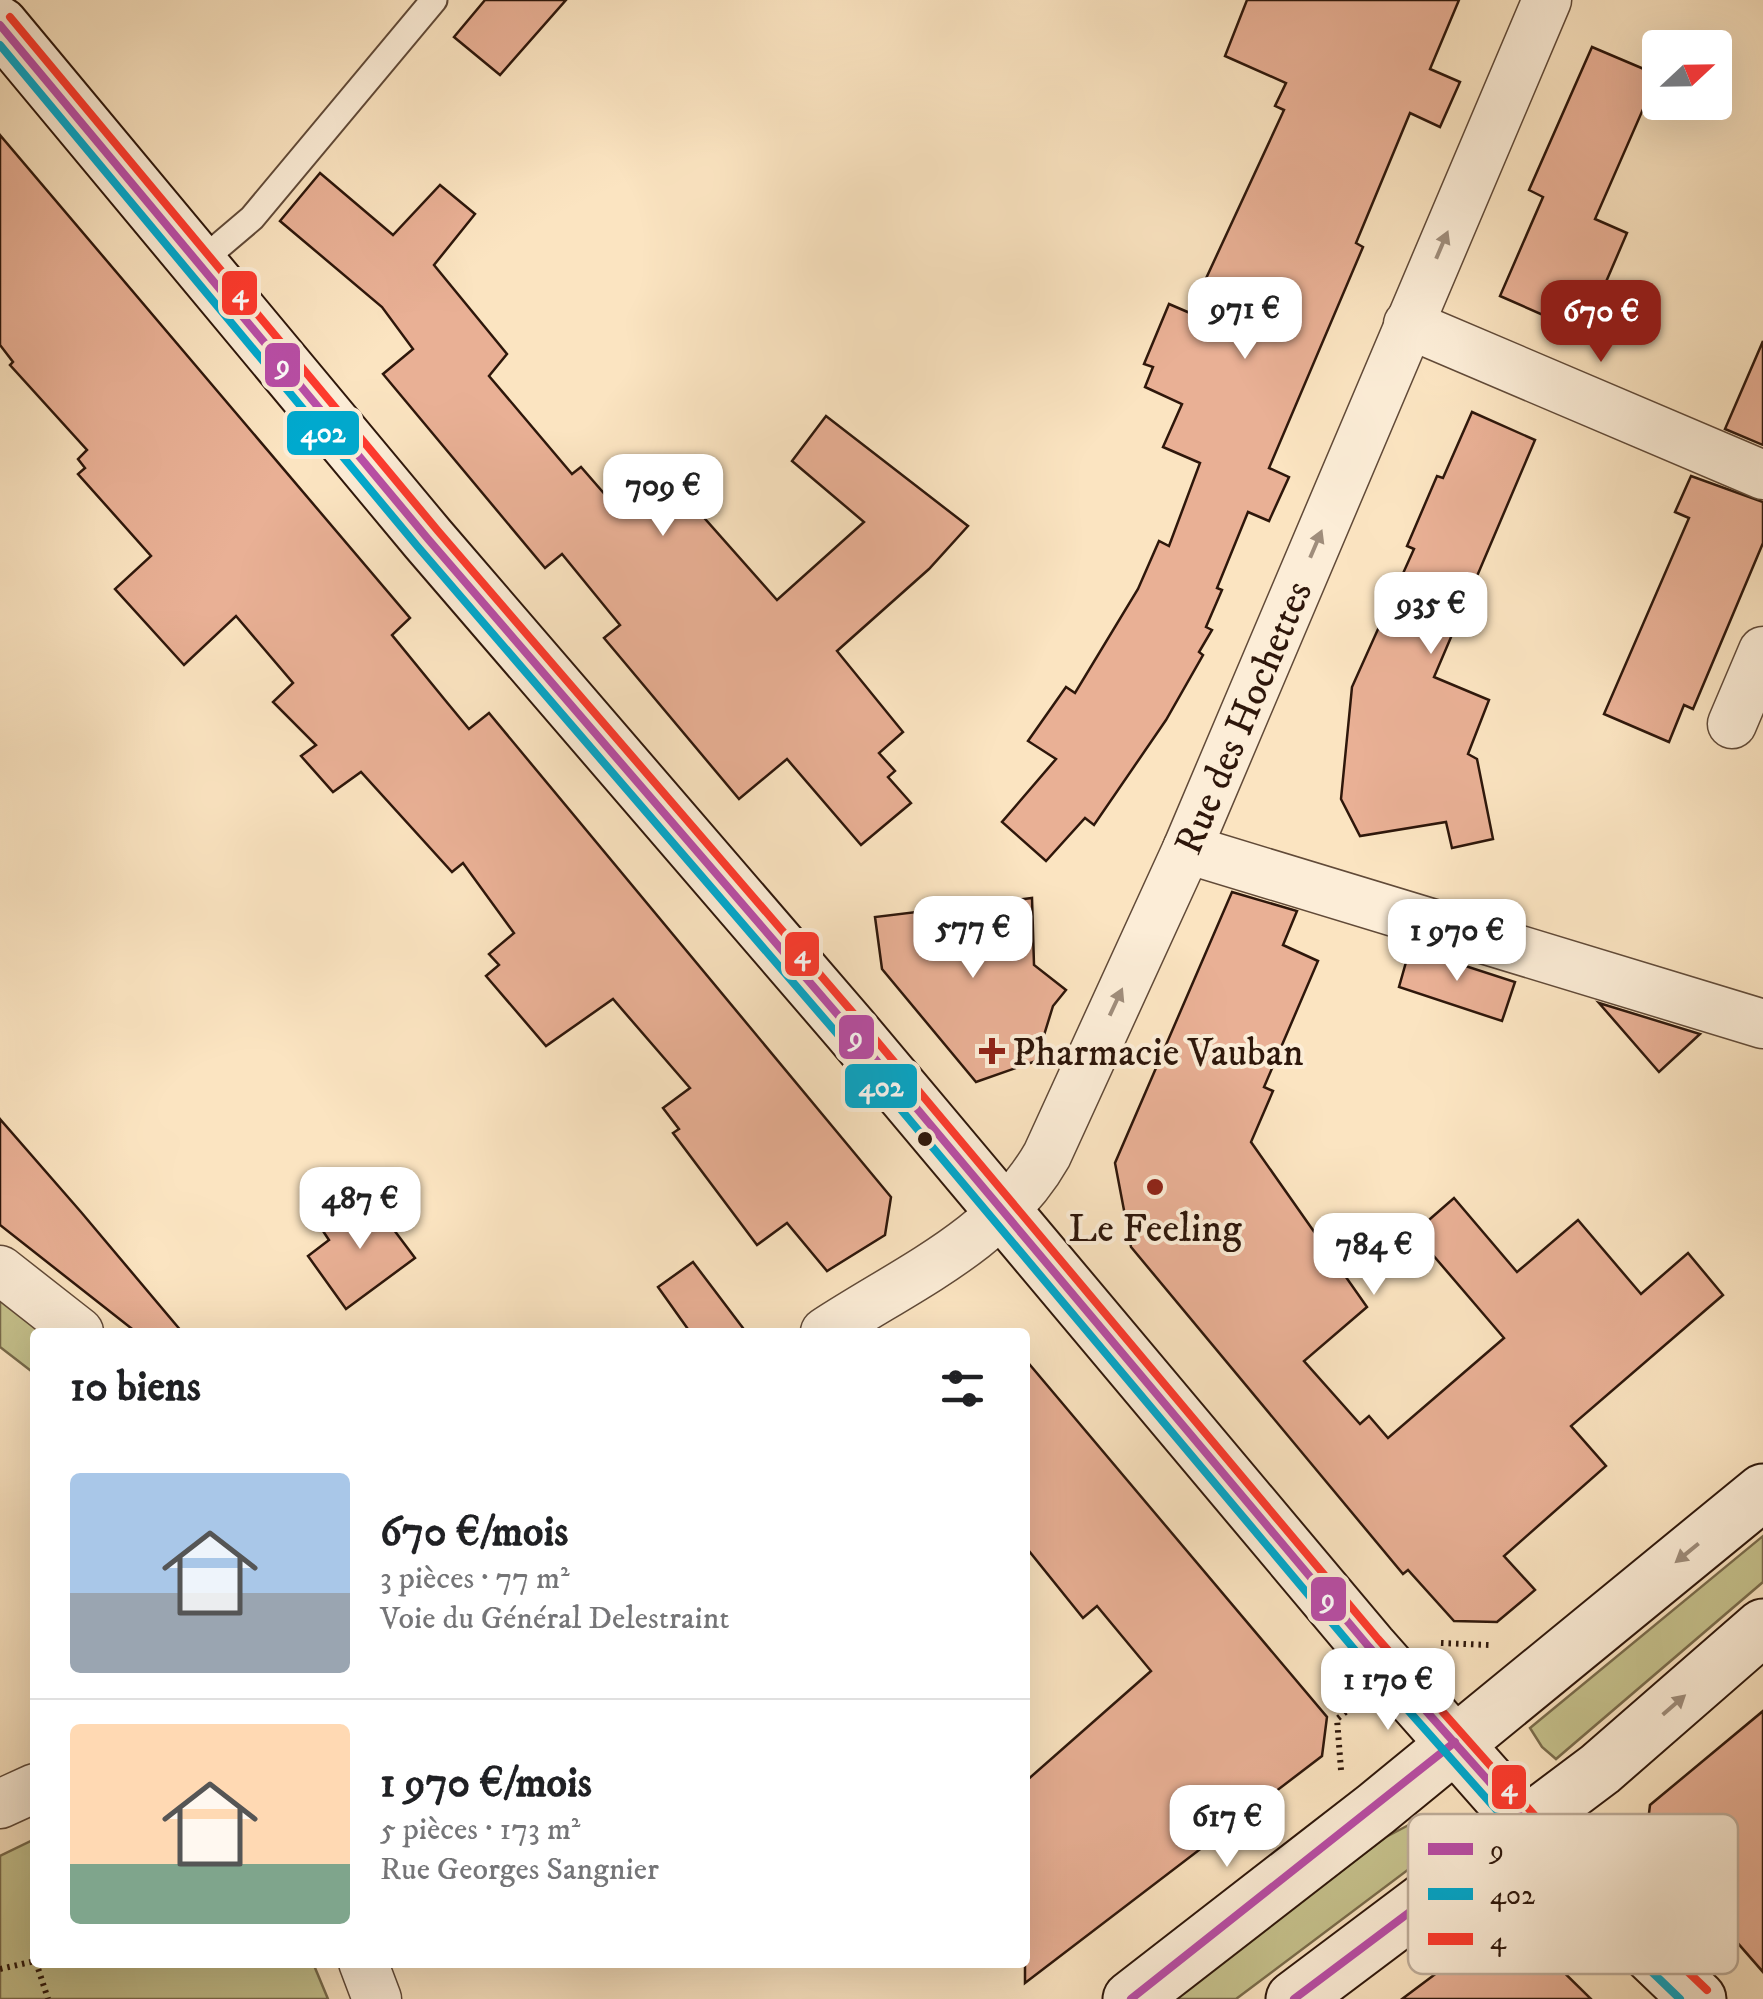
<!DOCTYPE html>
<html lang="fr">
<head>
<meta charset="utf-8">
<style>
	:root { --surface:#fff; --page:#f2f2f2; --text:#202124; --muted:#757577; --line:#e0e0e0; --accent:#8f2418 }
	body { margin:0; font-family:"IM FELL DW Pica",serif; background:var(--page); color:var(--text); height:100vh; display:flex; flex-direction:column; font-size:38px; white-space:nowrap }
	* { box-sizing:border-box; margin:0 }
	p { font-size:32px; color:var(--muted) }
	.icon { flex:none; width:55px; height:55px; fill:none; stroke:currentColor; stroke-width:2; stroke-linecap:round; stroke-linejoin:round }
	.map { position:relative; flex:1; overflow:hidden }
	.details { position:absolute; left:30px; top:1328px; width:1000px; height:640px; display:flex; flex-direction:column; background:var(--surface); border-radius:10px; box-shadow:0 10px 40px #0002 }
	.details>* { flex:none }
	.needle { width:65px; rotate:68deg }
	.buttons { position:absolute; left:1642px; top:30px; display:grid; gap:20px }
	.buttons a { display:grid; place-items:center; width:90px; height:90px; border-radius:10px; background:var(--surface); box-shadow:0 10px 40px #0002; font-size:50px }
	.price { position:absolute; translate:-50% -85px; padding:0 22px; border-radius:20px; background:#fff; color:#222; font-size:32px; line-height:65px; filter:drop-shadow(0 2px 5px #0008) }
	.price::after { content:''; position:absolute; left:50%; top:60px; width:30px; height:22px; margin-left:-15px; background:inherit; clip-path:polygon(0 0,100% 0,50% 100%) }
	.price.active { background:var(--accent); color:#fff }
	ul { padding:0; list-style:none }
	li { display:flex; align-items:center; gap:30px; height:250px; padding:0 40px }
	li+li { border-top:2px solid var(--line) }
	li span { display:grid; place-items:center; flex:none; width:280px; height:200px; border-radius:10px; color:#555 }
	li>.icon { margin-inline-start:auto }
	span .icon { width:120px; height:120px; fill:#fffc; stroke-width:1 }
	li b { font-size:42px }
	h2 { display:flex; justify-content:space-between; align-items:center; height:120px; padding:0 40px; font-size:42px }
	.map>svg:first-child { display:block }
	.green { fill:#c6c28d; stroke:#7a6c4c; stroke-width:2.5 }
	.building { fill:#e9b095; stroke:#2e170b; stroke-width:2.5 }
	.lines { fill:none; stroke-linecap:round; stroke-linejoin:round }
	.lane-casing { stroke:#614a38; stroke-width:29 }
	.street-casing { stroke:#614a38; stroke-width:51 }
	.secondary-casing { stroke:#2e170b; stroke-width:59 }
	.path { stroke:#2e170b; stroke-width:6; stroke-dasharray:2.5 5; stroke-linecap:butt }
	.lane { stroke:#fcedd7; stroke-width:25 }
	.street { stroke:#fcedd7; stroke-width:48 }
	.secondary { stroke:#fcedd7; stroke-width:55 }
	.bus-1-casing { stroke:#fcedd7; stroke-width:15 }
	.bus-2-casing { stroke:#fcedd7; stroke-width:15 }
	.bus-3-casing { stroke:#fcedd7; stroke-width:15 }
	.bus-1 { stroke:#b94ea7; stroke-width:8 }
	.bus-2 { stroke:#00a9ce; stroke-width:8 }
	.bus-3 { stroke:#ff3a2e; stroke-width:8 }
	.oneway { fill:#9f8d7b }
	.poi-dot { fill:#8f2418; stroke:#fcedd7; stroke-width:4 }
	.bus-dot { fill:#2e170b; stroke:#fcedd7; stroke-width:4 }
	.labels { text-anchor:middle; stroke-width:8; stroke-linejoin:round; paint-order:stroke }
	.street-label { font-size:40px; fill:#2e170b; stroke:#fcedd7 }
	.poi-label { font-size:40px; fill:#2e170b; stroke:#fcedd7; text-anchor:start }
	.key { fill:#fcedd7; stroke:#bead9a; stroke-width:2.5 }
	.key-label { font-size:28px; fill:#2e170b }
	.line-badge { stroke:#fcedd7; stroke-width:4 }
	.badge-label { font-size:28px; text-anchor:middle; font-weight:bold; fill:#fff }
</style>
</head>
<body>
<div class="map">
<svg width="1763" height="1999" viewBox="0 0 1763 1999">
	<rect width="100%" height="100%" fill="#fbe4c1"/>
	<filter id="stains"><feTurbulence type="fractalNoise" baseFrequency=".002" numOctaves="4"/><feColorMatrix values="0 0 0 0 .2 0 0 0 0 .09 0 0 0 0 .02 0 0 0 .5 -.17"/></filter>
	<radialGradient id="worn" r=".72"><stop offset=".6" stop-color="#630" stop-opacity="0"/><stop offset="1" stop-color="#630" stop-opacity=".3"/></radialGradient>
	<g class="green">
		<path d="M0 1298 44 1332H35V1374L0 1347Z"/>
		<path d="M1763 1536V1582L1556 1759 1542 1747 1530 1728Z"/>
		<path d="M1420 1819 1437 1841 1429 1854 1236 1999H1172L1386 1837Z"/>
		<path d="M35 1839V1962L313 1963 328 1999H0V1856Z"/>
	</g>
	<g class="building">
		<path d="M485 0H566L500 75 454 37Z"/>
		<path d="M1247 0H1459L1430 69 1460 82 1440 127 1410 113 1356 243 1363 247 1269 468 1289 477 1269 521 1248 512 1217 588 1222 590 1206 627 1212 630 1199 652 1203 655 1166 720 1094 825 1085 818 1046 861 1002 822 1056 759 1028 741 1066 687 1075 693 1138 589 1159 541 1169 546 1200 463 1163 447 1182 404 1145 387 1153 367 1144 364 1169 304 1190 313 1284 110 1275 106 1286 83 1225 56Z"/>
		<path d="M1592 47 1658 75 1595 219 1627 233 1584 333 1500 296 1543 197 1529 190Z"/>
		<path d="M0 135 410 618 392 635 445 700 469 729 489 713 891 1197 885 1235 827 1271 787 1223 757 1245 673 1133 679 1129 663 1108 690 1088 613 999 546 1046 486 976 499 965 489 954 514 933 463 863 452 872 361 772 333 792 301 756 316 745 273 702 293 683 236 616 184 665 115 589 151 556 78 474 85 468 78 459 87 450 10 365 13 362 0 345Z"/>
		<path d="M320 173 393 235 440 185 475 214 434 265 507 354 489 376 572 474 581 467 615 506 660 468 777 600 864 522 792 461 826 416 968 526 929 569 837 651 903 732 879 753 895 771 888 777 911 803 861 845 787 759 739 799 604 638 620 625 562 554 545 568 383 374 413 349 382 307 280 221Z"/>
		<path d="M1763 341V445L1725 429Z"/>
		<path d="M1472 412 1535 440 1434 677 1489 700 1468 754 1477 759 1493 839 1452 848 1446 822 1360 836 1341 799 1352 687 1414 549 1407 546 1437 476 1443 478Z"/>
		<path d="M1691 476 1763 502V543L1693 709 1684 705 1669 742 1604 714 1689 518 1675 512Z"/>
		<path d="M1232 892 1297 911 1283 945 1318 961 1264 1087 1273 1091 1251 1142 1367 1307 1304 1361 1360 1424 1369 1416 1388 1438 1504 1338 1414 1233 1454 1198 1517 1272 1578 1220 1641 1294 1688 1253 1723 1295 1571 1426 1606 1466 1504 1556 1535 1590 1497 1622 1454 1621 1408 1570 1403 1574 1131 1247 1115 1163Z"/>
		<path d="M1032 898 1034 965 1066 990 1053 1006 1036 1061 976 1082 882 969 875 917Z"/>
		<path d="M1410 948 1515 982 1502 1021 1399 987Z"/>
		<path d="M1599 1003 1700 1034 1659 1072Z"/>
		<path d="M0 1119 81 1212 182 1332H136L0 1225Z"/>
		<path d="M367 1194 415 1258 346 1309 308 1256 329 1240 321 1228Z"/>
		<path d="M693 1262 746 1332H690L658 1287Z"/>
		<path d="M1025 1359 1327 1717 1322 1756 1025 1983V1782L1151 1671 1097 1606 1083 1618 1025 1546Z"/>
		<path d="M1763 1711V1972L1646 1838 1650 1805Z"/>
		<path d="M1490 1933 1534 1943 1591 1999H1402Z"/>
	</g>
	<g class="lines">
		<defs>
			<path id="lane" d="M199 263 252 218 434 0"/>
			<g id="street">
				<path d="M1408 324 1763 475"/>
				<path d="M1732 724 1763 651"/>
				<path d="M1187 849 1763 1024"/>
				<path d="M0 1270 79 1332"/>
				<path d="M825 1332C904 1280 999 1240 1047 1155L1187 849 1547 0"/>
				<path d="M0 1804 35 1788"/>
				<path d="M363 1962 377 1999"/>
			</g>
			<g id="secondary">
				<path d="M0 25 428 539 850 1029 1369 1647 1582 1888 1698 1999"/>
				<path d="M1131 1999 1376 1809 1763 1492"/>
				<path d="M1294 1999 1600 1769 1763 1627"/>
			</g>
		</defs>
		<use href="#lane" class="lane-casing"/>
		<use href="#street" class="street-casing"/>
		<use href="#secondary" class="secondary-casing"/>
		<g class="path">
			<path d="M1441 1643 1489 1645"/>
			<path d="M1341 1770 1337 1719 1353 1706"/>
			<path d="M1621 1849 1631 1814"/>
			<path d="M1504 1913 1510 1911 1534 1919"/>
			<path d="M36 1962 48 1999"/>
			<path d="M0 1969 35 1961"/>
		</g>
		<use href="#lane" class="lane"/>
		<use href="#street" class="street"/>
		<use href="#secondary" class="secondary"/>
		<defs>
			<g id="bus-1">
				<path d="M0 25 428 539 850 1029 1369 1647 1527 1824 1294 1999"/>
				<path d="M1131 1999 1455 1742"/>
			</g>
			<path id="bus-2" d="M0 45 418 547 840 1037 1359 1655 1573 1896 1680 1999"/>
			<path id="bus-3" d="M10 17 438 531 860 1021 1378 1639 1591 1879 1707 1990"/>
		</defs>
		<use href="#bus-1" class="bus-1-casing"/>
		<use href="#bus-2" class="bus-2-casing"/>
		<use href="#bus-3" class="bus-3-casing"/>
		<use href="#bus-1" class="bus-1"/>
		<use href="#bus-2" class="bus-2"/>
		<use href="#bus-3" class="bus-3"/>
	</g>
	<defs><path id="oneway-solid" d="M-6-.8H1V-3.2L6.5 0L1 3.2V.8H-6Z" transform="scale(2.5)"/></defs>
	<g class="oneway">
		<use href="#oneway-solid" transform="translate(1442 245) rotate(-67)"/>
		<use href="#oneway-solid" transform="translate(1316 544) rotate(-67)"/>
		<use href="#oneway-solid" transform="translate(1116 1002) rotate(-65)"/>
		<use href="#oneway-solid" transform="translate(1687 1553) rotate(141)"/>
		<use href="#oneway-solid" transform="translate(1674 1705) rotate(-41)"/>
	</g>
	<g class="poi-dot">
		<path d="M987 1036h10v10h10v10h-10v10h-10v-10h-10v-10h10z"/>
		<circle cx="1155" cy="1187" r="10"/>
	</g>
	<circle class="bus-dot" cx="925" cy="1139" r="9"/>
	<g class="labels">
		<g class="street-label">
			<text transform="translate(1242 717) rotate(-67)" y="14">Rue des Hochettes</text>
		</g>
		<g class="poi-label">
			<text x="1012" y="1065">Pharmacie Vauban</text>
			<text x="1155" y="1241" text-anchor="middle">Le Feeling</text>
		</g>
	</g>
	<rect x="1408" y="1814" width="330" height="160" rx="15" class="key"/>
	<rect x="1428" y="1843" width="45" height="12" fill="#b94ea7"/>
	<rect x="1428" y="1888" width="45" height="12" fill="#00a9ce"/>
	<rect x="1428" y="1933" width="45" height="12" fill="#ff3a2e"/>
	<g class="key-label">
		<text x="1490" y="1859">9</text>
		<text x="1490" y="1904">402</text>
		<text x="1490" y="1949">4</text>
	</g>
	<g class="line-badge">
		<rect x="220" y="269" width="39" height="48" rx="10" fill="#ff3a2e"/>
		<rect x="263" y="341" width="39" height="48" rx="10" fill="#b94ea7"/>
		<rect x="285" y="409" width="76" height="48" rx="10" fill="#00a9ce"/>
		<rect x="783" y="930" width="38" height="48" rx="10" fill="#ff3a2e"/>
		<rect x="837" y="1013" width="39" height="48" rx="10" fill="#b94ea7"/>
		<rect x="843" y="1062" width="76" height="48" rx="10" fill="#00a9ce"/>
		<rect x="1309" y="1575" width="39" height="48" rx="10" fill="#b94ea7"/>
		<rect x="1490" y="1763" width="38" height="48" rx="10" fill="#ff3a2e"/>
	</g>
	<g class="badge-label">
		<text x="240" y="302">4</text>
		<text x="283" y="374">9</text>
		<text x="323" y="442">402</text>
		<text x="802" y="963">4</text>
		<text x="856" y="1046">9</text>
		<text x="881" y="1096">402</text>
		<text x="1328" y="1608">9</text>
		<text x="1509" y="1796">4</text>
	</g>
	<rect width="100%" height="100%" filter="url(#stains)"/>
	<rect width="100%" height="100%" fill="url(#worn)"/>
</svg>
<div class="buttons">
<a><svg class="needle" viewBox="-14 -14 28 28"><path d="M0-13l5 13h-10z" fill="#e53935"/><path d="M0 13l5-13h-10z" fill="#757577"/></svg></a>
</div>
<b class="price" style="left:1245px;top:362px">971 €</b>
<b class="price active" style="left:1601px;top:365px">670 €</b>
<b class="price" style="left:663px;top:539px">709 €</b>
<b class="price" style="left:1431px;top:657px">935 €</b>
<b class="price" style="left:973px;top:981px">577 €</b>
<b class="price" style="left:1457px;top:984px">1 970 €</b>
<b class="price" style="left:360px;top:1252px">487 €</b>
<b class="price" style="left:1374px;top:1298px">784 €</b>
<b class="price" style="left:1388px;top:1733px">1 170 €</b>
<b class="price" style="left:1227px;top:1870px">617 €</b>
<section class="details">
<h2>10 biens<svg class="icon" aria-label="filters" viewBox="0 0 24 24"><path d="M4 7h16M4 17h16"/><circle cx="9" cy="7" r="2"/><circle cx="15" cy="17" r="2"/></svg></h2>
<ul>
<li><span style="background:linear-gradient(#a9c7e8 60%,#9aa5b1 0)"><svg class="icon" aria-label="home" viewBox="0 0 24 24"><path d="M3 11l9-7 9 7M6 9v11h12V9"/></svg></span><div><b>670 €/mois</b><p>3 pièces · 77 m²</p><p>Voie du Général Delestraint</p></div></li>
<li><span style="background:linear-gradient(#ffd9b3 70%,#7fa58c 0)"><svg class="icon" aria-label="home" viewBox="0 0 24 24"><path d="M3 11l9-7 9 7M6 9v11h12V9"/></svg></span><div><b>1 970 €/mois</b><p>5 pièces · 173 m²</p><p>Rue Georges Sangnier</p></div></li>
</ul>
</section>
</div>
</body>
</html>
